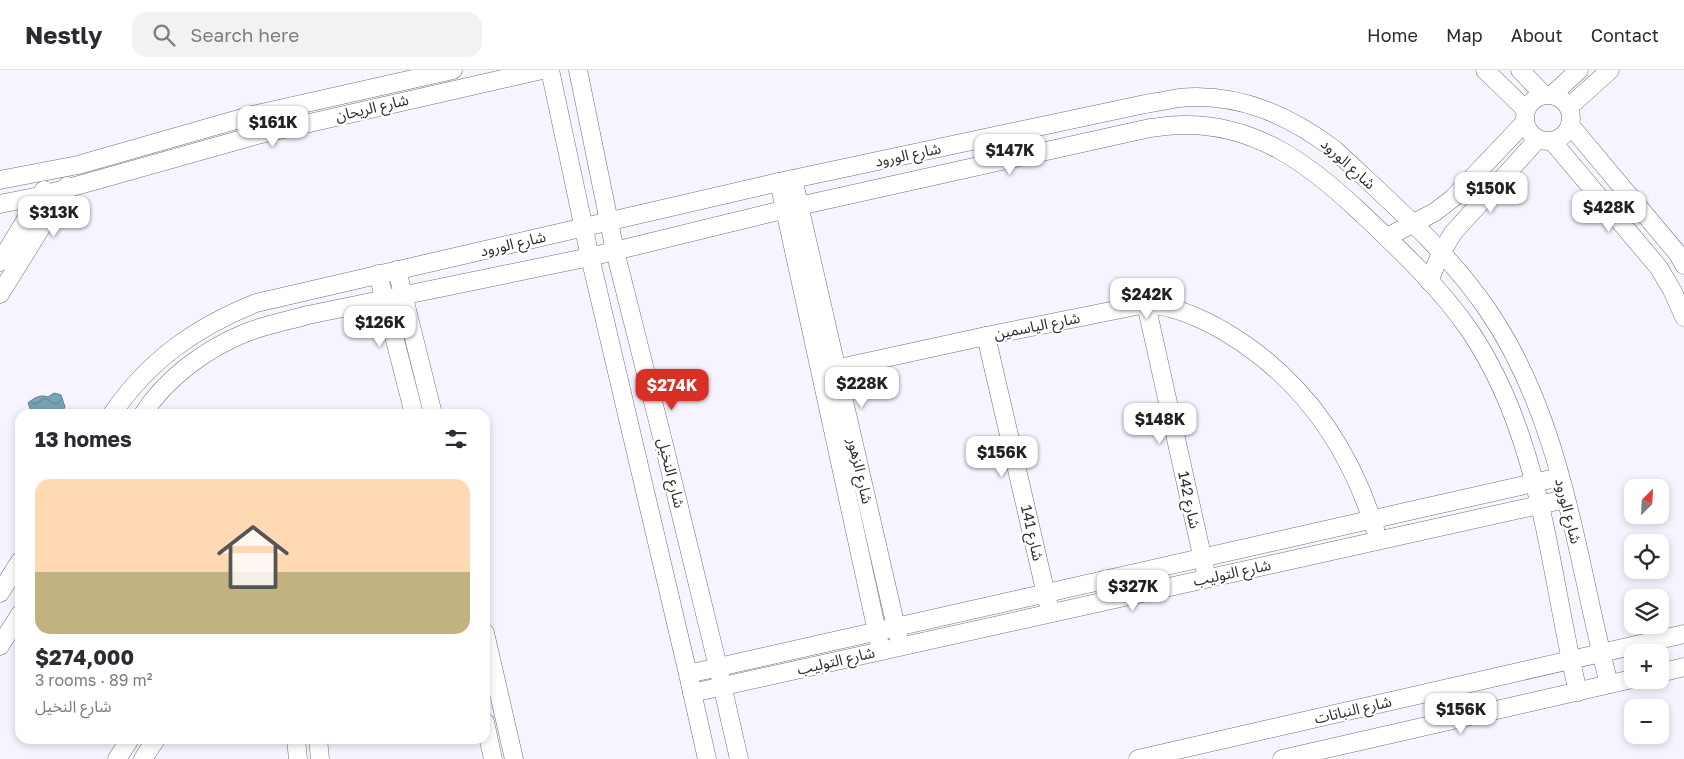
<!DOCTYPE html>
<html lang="en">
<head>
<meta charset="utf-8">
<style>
	:root { --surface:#fff; --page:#f2f2f3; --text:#2b2b33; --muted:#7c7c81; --line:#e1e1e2; --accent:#d93025 }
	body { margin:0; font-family:"Golos Text","Noto Sans Arabic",sans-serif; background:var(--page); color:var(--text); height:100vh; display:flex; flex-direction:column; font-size:19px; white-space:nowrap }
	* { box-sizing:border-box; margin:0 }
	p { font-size:16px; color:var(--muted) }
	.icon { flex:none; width:28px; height:28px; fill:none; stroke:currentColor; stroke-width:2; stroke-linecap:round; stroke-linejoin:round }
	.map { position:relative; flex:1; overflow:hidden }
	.sheet { position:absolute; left:15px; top:339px; width:475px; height:335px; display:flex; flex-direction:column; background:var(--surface); border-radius:15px; box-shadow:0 2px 8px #0003 }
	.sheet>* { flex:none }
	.needle { width:32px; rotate:24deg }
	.tools { position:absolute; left:1624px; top:409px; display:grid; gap:10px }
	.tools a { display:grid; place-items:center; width:45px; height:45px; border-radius:10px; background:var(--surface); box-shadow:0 2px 8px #0003; font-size:25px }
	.price { position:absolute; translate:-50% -42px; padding:0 11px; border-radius:10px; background:#fff; color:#222; font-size:16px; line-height:32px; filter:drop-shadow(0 1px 2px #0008) }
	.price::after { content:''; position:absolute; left:50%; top:30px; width:15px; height:11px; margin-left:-8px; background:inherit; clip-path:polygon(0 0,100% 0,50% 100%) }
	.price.on { background:var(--accent); color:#fff }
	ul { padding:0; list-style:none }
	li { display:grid; align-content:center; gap:10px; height:265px; padding:0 20px }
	li span { display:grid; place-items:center; height:155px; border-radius:15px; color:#555 }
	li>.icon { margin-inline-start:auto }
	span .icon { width:90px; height:90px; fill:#fffc; stroke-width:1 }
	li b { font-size:21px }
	h2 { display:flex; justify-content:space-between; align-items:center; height:60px; padding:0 20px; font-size:21px }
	header { display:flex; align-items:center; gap:30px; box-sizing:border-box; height:70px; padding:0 25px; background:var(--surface); border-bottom:1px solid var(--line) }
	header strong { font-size:24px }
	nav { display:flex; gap:28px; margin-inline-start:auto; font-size:18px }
	.search { width:350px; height:45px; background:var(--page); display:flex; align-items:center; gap:12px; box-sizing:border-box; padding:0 18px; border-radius:15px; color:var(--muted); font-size:19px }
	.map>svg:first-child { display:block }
	.water { fill:url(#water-waves); stroke:#60808d }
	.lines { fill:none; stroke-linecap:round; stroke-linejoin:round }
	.minor-casing { stroke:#716f78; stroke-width:19 }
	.minor { stroke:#fff; stroke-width:18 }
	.labels { text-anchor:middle; stroke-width:4.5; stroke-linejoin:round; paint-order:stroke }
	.street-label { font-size:15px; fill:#2c2b2f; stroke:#fff }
</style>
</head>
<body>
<header>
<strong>Nestly</strong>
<div class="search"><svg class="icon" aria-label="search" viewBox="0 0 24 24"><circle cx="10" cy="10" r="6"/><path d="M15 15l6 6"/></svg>Search here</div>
<nav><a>Home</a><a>Map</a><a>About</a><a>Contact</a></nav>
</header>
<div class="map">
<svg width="1684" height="689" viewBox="0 0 1684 689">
	<defs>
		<pattern id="water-waves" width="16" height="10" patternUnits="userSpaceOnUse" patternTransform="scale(1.25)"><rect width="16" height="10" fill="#77a5b5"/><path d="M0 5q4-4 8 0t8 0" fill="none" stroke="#628794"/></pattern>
	</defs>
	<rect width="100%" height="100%" fill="#f7f4ff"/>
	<path class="water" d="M54 323 61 325 65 337 62 342 53 344H32L28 333C34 328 40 324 48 327Z"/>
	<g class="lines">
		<defs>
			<g id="minor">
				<path d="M550 0 590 187 688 604 707 689"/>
				<path d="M578 0 615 181 663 371 718 597 739 689"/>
				<path d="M1485 0 1526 40"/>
				<path d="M1520 0 1544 25"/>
				<circle cx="1548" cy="48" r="23"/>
				<path d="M1552 25 1579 0"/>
				<path d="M1569 37 1610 0"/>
				<path d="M1570 55 1678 184 1684 195"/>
				<path d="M1552 71 1659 198 1672 220 1684 247"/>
				<path d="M793 109 898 566"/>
				<path d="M0 110 78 95 253 45 453 0"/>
				<path d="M779 112 879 571"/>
				<path d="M0 134 40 126 257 65 542 0"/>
				<path d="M1387 167 1435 142 1453 128 1525 52"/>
				<path d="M0 192 44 120"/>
				<path d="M397 200 433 344"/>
				<path d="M378 204 414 344"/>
				<path d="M1429 211 1441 183 1453 163 1538 69"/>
				<path d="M0 224 67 116"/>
				<path d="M1146 234 1205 499"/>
				<path d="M986 266 1048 533"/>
				<path d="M821 302 986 266 1146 234C1175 236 1202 248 1227 263 1303 309 1349 376 1375 459"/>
				<path d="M112 344C149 290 196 257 256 233L779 112 1145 34C1157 32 1168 30 1179 28 1238 22 1289 45 1335 80 1388 130 1445 178 1487 239 1563 349 1576 488 1609 614"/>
				<path d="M143 344C166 308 206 279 245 263 265 255 287 251 308 245L590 187 799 136 1150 58C1160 57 1171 55 1181 55 1254 53 1308 93 1359 141 1398 178 1439 216 1470 261 1542 368 1549 501 1578 622"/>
				<path d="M0 523 20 491"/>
				<path d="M485 563 514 689"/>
				<path d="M0 576 20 544"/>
				<path d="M1660 603 1684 597"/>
				<path d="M688 604 1560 407"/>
				<path d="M692 623 1566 429"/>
				<path d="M485 652 493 689"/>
				<path d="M296 669 298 689"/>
				<path d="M318 669 320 689"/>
				<path d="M117 689 130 669"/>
				<path d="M143 689 156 669"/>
				<path d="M1138 689 1684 564"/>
				<path d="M1282 689 1632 609"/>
			</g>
		</defs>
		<use href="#minor" class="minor-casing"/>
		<use href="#minor" class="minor"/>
	</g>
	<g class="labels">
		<g class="street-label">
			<text transform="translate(372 38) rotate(-13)" y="5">شارع الريحان</text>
			<text transform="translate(908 85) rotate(-12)" y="5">شارع الورود</text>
			<text transform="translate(1348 94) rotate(42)" y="5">شارع الورود</text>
			<text transform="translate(513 174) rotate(-13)" y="5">شارع الورود</text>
			<text transform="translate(1037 256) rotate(-11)" y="5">شارع الياسمين</text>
			<text transform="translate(860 401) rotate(77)" y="5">شارع الزهور</text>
			<text transform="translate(671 403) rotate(76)" y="5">شارع النخيل</text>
			<text transform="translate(1189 430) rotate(78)" y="5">شارع 142</text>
			<text transform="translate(1568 441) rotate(76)" y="5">شارع الورود</text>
			<text transform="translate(1032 463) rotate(77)" y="5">شارع 141</text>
			<text transform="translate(1232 503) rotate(-12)" y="5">شارع التوليب</text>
			<text transform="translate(836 591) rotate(-13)" y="5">شارع التوليب</text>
			<text transform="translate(1353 640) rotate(-13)" y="5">شارع النباتات</text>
		</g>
	</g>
</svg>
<div class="tools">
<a><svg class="needle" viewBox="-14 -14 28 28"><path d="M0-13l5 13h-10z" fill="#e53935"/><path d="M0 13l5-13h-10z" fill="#7c7c81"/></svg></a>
<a><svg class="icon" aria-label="locate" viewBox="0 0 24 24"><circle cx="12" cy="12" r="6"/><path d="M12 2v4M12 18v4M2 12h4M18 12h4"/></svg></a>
<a><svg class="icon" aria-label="layers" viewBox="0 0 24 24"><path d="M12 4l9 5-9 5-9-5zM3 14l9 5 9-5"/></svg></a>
<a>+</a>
<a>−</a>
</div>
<b class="price" style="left:273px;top:78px">$161K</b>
<b class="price" style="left:1010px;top:106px">$147K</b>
<b class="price" style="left:1491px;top:144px">$150K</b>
<b class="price" style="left:1609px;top:163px">$428K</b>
<b class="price" style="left:54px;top:168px">$313K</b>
<b class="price" style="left:1147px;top:250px">$242K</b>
<b class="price" style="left:380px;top:278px">$126K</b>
<b class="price" style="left:862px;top:339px">$228K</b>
<b class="price on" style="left:672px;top:341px">$274K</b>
<b class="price" style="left:1160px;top:375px">$148K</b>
<b class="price" style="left:1002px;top:408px">$156K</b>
<b class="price" style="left:1133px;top:542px">$327K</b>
<b class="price" style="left:1461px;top:665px">$156K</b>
<section class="sheet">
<h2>13 homes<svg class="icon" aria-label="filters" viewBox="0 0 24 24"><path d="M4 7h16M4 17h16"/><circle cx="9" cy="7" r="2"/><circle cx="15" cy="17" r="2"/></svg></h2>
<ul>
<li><span style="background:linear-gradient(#ffd9b3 60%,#c2b280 0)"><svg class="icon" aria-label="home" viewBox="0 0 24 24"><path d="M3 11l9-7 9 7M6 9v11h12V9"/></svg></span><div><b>$274,000</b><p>3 rooms · 89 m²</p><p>شارع النخيل</p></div></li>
</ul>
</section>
</div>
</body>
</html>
